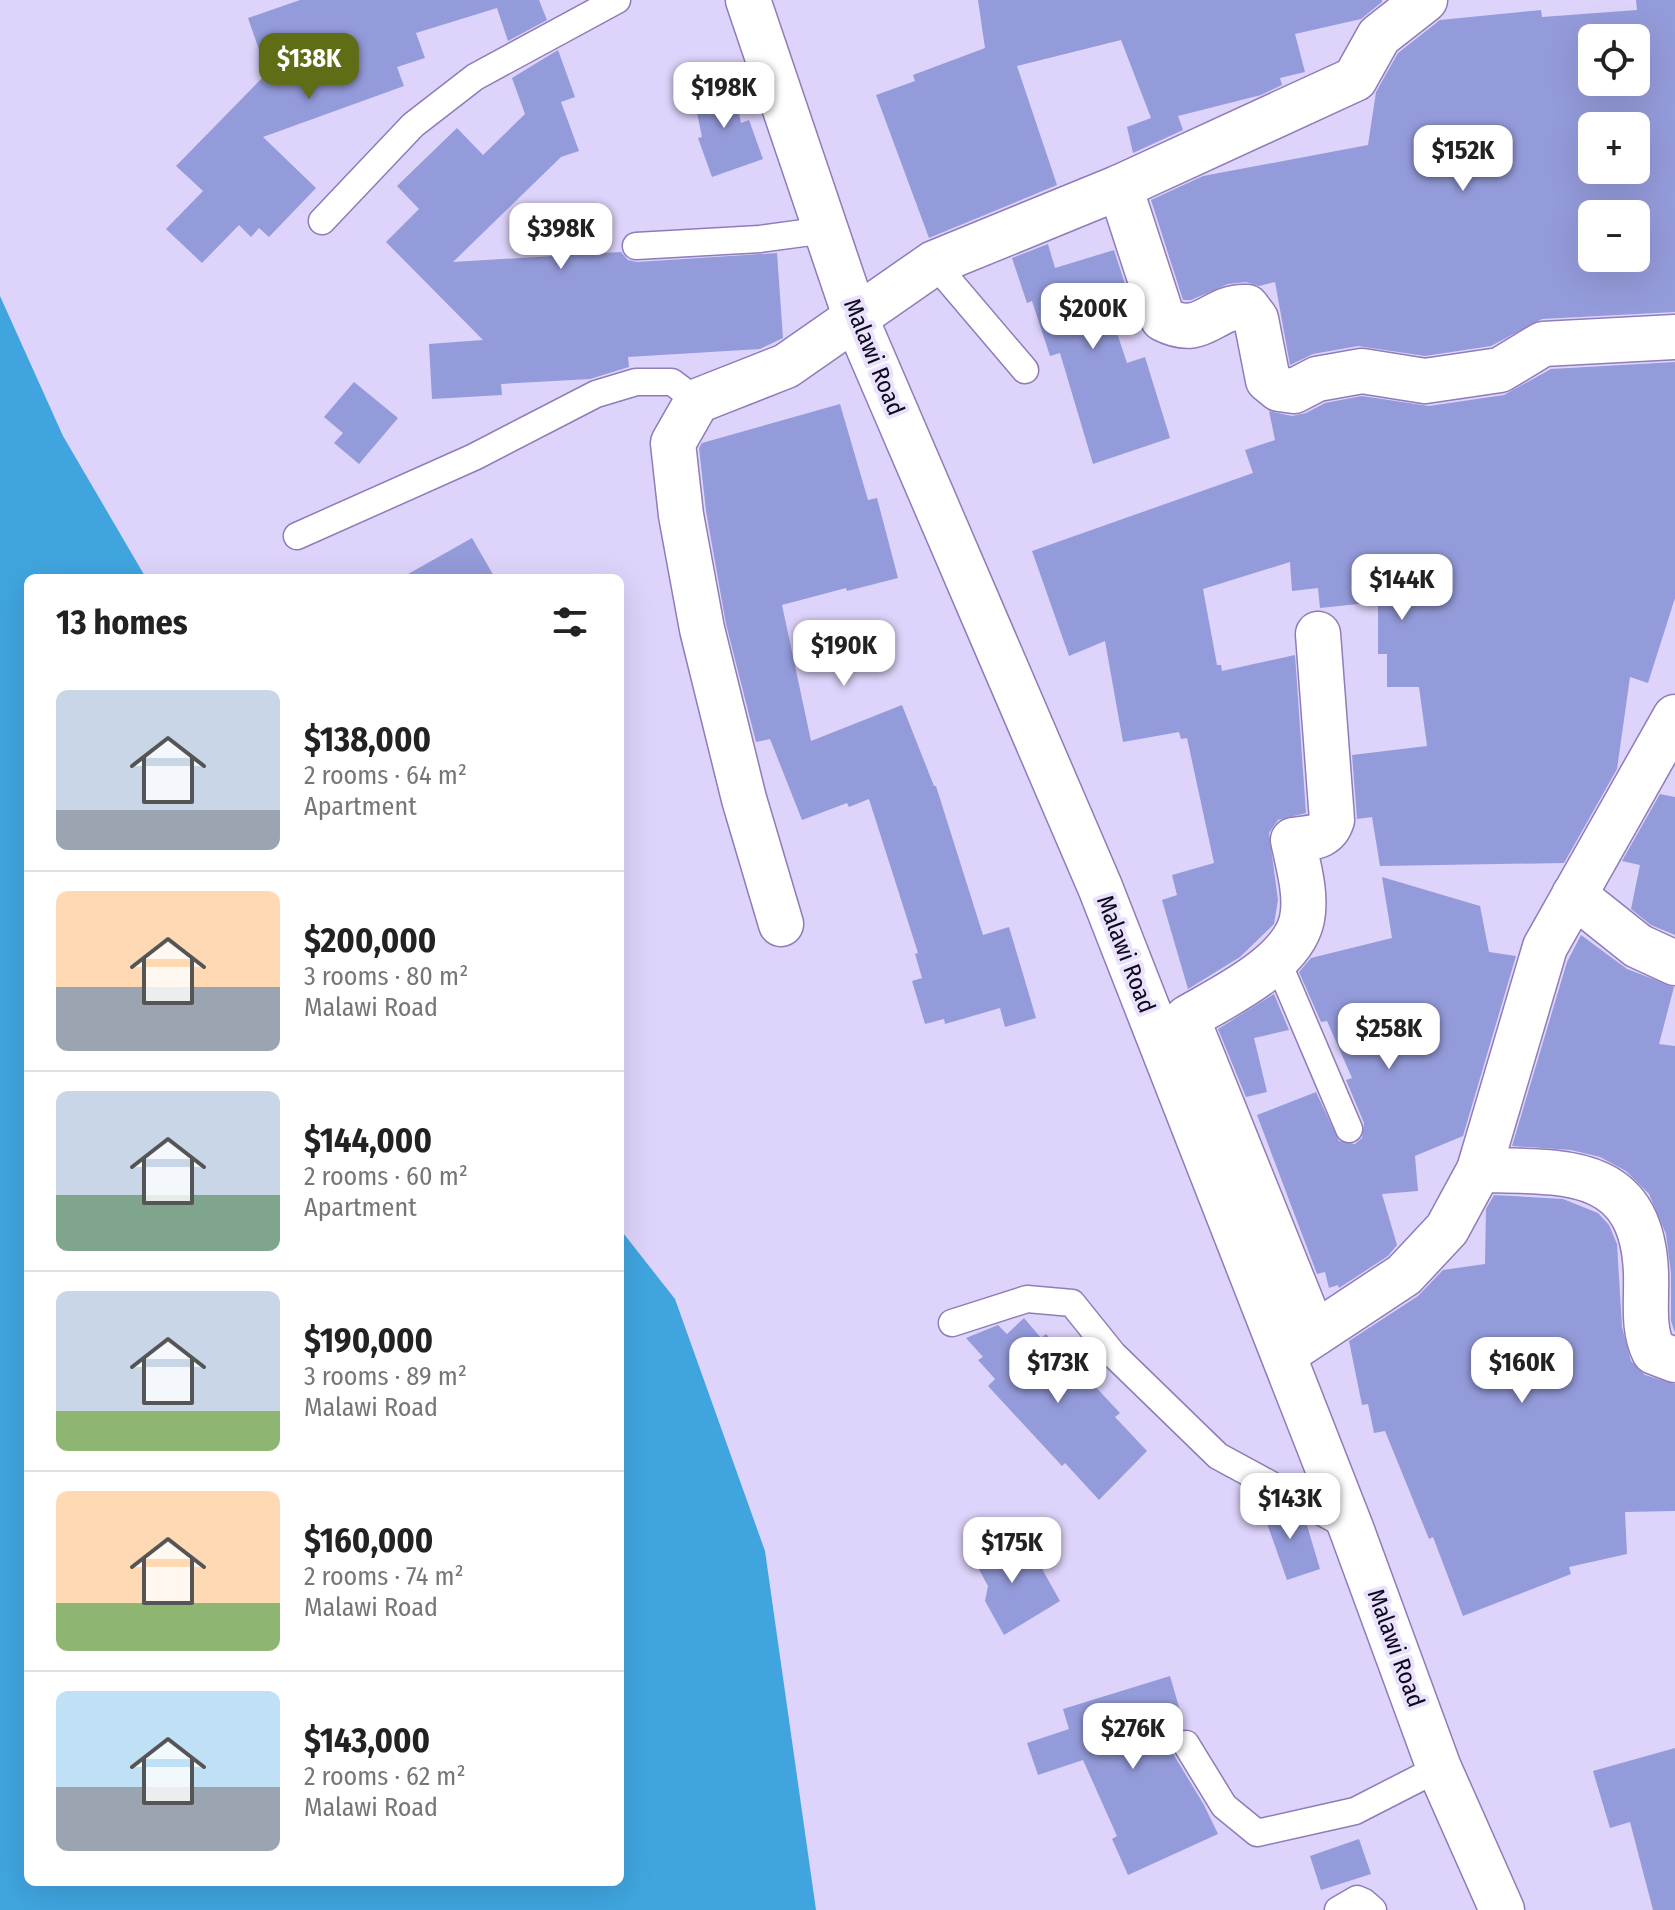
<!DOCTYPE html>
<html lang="en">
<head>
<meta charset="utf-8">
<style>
	:root { --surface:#fff; --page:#f2f2f2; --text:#222; --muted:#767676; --line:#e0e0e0; --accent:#606d17 }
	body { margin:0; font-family:"Fira Sans Condensed",sans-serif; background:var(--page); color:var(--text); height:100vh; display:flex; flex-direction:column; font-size:30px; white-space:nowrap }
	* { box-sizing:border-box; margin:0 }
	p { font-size:26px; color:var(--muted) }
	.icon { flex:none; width:44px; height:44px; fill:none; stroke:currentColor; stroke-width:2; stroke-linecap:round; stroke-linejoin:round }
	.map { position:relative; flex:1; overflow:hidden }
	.side { position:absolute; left:24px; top:574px; width:600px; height:1312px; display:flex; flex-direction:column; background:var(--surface); border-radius:12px; box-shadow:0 8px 32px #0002 }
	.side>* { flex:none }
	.controls { position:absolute; left:1578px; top:24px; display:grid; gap:16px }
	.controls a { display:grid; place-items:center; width:72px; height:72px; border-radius:12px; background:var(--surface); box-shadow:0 8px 32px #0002; font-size:40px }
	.price { position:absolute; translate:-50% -68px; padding:0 18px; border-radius:16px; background:#fff; color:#222; font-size:26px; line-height:52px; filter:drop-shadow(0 2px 4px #0008) }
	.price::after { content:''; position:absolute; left:50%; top:48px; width:24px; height:18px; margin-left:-12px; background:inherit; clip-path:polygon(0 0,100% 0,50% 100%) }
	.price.active { background:var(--accent); color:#fff }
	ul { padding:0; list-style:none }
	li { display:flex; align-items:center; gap:24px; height:200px; padding:0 32px }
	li+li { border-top:2px solid var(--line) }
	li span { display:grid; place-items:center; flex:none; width:224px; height:160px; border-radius:12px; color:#555 }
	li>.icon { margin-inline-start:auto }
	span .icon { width:96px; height:96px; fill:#fffc; stroke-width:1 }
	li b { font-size:34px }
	h2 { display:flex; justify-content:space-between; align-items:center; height:96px; padding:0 32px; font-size:34px }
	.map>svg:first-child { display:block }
	.water { fill:#40a5df }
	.building { fill:#949bda; fill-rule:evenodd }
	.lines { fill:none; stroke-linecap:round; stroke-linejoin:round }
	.lane-casing { stroke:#8f7cb8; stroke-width:29 }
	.street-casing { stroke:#8f7cb8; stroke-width:47 }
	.primary-casing { stroke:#8f7cb8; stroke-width:47 }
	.lane { stroke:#fff; stroke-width:26 }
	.street { stroke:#fff; stroke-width:44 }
	.primary { stroke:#fff; stroke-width:44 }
	.labels { text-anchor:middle; stroke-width:8; stroke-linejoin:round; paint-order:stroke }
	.street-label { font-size:24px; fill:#10081e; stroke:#eae2fd }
</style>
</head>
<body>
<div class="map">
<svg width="1675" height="1910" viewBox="0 0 1675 1910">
	<rect width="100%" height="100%" fill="#ded3fa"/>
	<path class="water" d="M0 296 63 436 146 578H28V1882H620V1229L675 1299 765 1551 816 1910H0Z"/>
	<g class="building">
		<path d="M300 0H539L547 20 508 41 497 8 416 33 425 58 397 67 404 86 263 137 316 188 269 237 259 228 251 237 239 225 202 263 166 229 203 191 176 166 267 73 248 18Z"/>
		<path d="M978 0H1382V2L1361 19 1295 34 1305 72 1280 78 1282 85 1261 95 1178 116 1183 130 1133 153 1127 127 1151 118 1121 40 1017 66 1057 185 929 238 876 95 915 81 913 75 985 48Z"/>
		<path d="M1636 0H1675V312L1542 319 1491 346 1425 356 1358 346 1313 354 1290 365 1275 282 1259 286 1246 282 1228 284 1191 300H1183L1151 200 1203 176 1368 145 1376 92 1398 53 1440 20 1541 10 1542 17 1637 10ZM1592 38H1636V82H1592ZM1592 126H1636V170H1592ZM1592 214H1636V258H1592Z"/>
		<path d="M558 50 575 97 561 102 579 151 561 157 453 262 621 252 628 260 637 262 777 253 783 338 760 349 628 357 629 367 590 379 501 384 502 395 432 399 429 344 483 340 386 242 419 209 397 186 457 128 483 155 525 114 512 78Z"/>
		<path d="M732 81 741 123 749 120 763 159 712 177 698 138 702 137 692 88Z"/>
		<path d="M1048 244 1055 268 1114 250 1125 284 1103 291 1127 363 1145 357 1170 438 1093 464 1060 353 1050 356 1032 301 1027 303 1012 258Z"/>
		<path d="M1675 362V598L1648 683 1630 677 1617 769 1564 863 1380 866 1372 817 1357 819 1352 755 1427 746 1419 687H1387V654H1378V602L1320 608 1318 588 1292 591 1290 562 1203 589 1217 665H1221L1222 671 1295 655 1306 813 1278 820 1269 833 1278 900 1274 924 1240 957 1188 989 1162 900 1177 895 1172 875 1214 863 1187 738 1181 739 1179 732 1123 742 1105 641 1069 656 1032 551 1253 473 1245 450 1275 440 1269 411 1292 416 1306 413 1325 403 1362 396 1429 406 1504 395 1551 369Z"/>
		<path d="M354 382 398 418 359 464 334 443 343 433 324 417Z"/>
		<path d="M840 404 868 500 877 498 898 578 847 591 846 588 782 605 811 741 902 705 934 786H936L983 935 1009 927 1036 1018 1005 1027 1000 1008 945 1024 944 1019 925 1024 912 981 922 978 915 954 918 953 869 799 849 807 847 803 802 820 770 739 756 742 726 624 706 511 699 448 702 443Z"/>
		<path d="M472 538 495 578H401Z"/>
		<path d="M1660 794 1675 797V935L1651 925 1631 909 1640 865 1622 861Z"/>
		<path d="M1382 877 1480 906 1489 952 1516 956 1463 1136 1415 1156 1418 1191 1382 1194 1397 1245 1388 1256 1339 1288 1338 1285 1329 1288 1325 1272 1317 1274 1257 1115 1316 1092 1339 1141 1355 1144 1362 1138 1364 1123 1346 1080 1352 1078 1327 1021 1321 1022 1299 972 1311 958 1392 938Z"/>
		<path d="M1581 935 1627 969 1674 987 1659 1044 1675 1046V1333L1671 1321V1273L1666 1234 1649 1194 1626 1171 1600 1157 1571 1150 1512 1146 1567 962Z"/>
		<path d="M1274 994 1289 1030 1254 1038 1267 1092 1246 1097 1218 1029Z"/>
		<path d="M1494 1195 1563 1199 1598 1213 1609 1225 1617 1244 1622 1327 1631 1361 1645 1375 1675 1384V1511L1625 1512 1627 1554 1569 1567 1571 1574 1463 1616 1433 1537 1429 1539 1385 1431 1374 1433 1368 1404 1362 1405 1349 1341 1418 1296 1443 1270 1485 1264 1486 1209Z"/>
		<path d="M1024 1318 1041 1338 1046 1334 1120 1413 1115 1417 1147 1451 1099 1500 1065 1463 1062 1466 988 1386 995 1379 978 1360 983 1357 966 1338 998 1325 1007 1334Z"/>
		<path d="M1257 1495 1306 1522 1320 1569 1287 1580Z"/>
		<path d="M999 1533 1018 1568 1036 1558 1060 1601 1004 1635 985 1601 988 1586 969 1551Z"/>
		<path d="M1170 1676 1181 1714 1165 1719 1173 1735 1172 1752 1204 1805 1218 1834 1128 1875 1112 1839 1117 1836 1083 1760 1038 1775 1027 1743 1069 1729 1063 1709Z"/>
		<path d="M1675 1748V1910H1653L1630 1822 1610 1828 1593 1771Z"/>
		<path d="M1359 1839 1371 1874 1321 1890 1310 1856Z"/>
	</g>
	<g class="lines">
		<defs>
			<g id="lane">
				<path d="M322 221 413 125 475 77 617 0"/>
				<path d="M636 246 760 239 826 230"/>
				<path d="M934 263 1025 370"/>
				<path d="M297 536 474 457 596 394 636 382H672L697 401"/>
				<path d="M1277 960 1349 1129"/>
				<path d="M952 1323 1027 1299 1072 1303 1113 1354 1218 1456 1351 1528"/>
				<path d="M1186 1744 1224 1806 1257 1833 1355 1811 1439 1768"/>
				<path d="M1338 1910 1357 1899 1364 1902 1373 1910"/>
			</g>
			<g id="street">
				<path d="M1120 187 1163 319C1204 340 1211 305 1247 307L1256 319 1268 380 1279 389 1294 391 1317 379 1362 371 1425 381 1500 370 1543 344 1675 337"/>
				<path d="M1574 895 1638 946 1675 963"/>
				<path d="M781 924 744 799 702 629 681 515 673 443 697 401 786 366 934 263 1120 187 1355 79 1379 36 1425 0"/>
				<path d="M1479 1170C1564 1172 1642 1164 1646 1273 1647 1300 1642 1328 1654 1352L1675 1360"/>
				<path d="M1314 1334 1187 1018C1223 997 1293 964 1302 919 1307 894 1298 865 1293 840 1311 837 1326 839 1332 820L1318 634"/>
				<path d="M1292 1349 1404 1275 1447 1229 1479 1170 1545 947 1675 717"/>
			</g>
			<path id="primary" d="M748 0 856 319 1100 887 1351 1528 1439 1768 1502 1910"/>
		</defs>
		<use href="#lane" class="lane-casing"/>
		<use href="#street" class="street-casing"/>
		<use href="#primary" class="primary-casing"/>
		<use href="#lane" class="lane"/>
		<use href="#street" class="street"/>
		<use href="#primary" class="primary"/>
	</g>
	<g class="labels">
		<g class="street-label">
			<text transform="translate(874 357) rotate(68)" y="8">Malawi Road</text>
			<text transform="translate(1126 954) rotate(69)" y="8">Malawi Road</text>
			<text transform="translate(1396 1648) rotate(70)" y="8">Malawi Road</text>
		</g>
	</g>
</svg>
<div class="controls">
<a><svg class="icon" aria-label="locate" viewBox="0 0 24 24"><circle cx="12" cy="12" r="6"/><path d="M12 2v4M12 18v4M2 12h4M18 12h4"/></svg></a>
<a>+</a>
<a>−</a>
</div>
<b class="price active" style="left:309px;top:101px">$138K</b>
<b class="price" style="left:724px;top:130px">$198K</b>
<b class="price" style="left:1463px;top:193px">$152K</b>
<b class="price" style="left:561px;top:271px">$398K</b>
<b class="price" style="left:1093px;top:351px">$200K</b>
<b class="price" style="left:1402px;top:622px">$144K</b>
<b class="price" style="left:844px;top:688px">$190K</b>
<b class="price" style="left:1389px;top:1071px">$258K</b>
<b class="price" style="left:1058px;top:1405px">$173K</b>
<b class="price" style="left:1522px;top:1405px">$160K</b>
<b class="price" style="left:1290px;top:1541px">$143K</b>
<b class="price" style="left:1012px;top:1585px">$175K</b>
<b class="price" style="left:1133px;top:1771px">$276K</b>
<section class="side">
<h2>13 homes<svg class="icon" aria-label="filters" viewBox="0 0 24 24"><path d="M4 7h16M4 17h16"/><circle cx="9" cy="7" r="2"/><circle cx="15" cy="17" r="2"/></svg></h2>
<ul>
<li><span style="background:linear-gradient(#c9d6e8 75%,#9aa5b1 0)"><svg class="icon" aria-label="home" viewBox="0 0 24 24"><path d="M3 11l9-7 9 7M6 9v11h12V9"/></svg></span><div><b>$138,000</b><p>2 rooms · 64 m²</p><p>Apartment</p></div></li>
<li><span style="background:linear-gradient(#ffd9b3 60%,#9aa5b1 0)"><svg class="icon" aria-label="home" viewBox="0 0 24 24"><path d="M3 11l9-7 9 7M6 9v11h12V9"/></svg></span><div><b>$200,000</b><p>3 rooms · 80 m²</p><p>Malawi Road</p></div></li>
<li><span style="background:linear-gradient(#c9d6e8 65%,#7fa58c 0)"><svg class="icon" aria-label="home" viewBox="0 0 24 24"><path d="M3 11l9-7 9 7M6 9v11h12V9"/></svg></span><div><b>$144,000</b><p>2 rooms · 60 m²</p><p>Apartment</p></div></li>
<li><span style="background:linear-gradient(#c9d6e8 75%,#8fb573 0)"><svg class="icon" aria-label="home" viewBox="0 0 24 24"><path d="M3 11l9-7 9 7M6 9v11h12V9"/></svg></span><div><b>$190,000</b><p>3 rooms · 89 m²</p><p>Malawi Road</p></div></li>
<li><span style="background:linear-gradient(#ffd9b3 70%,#8fb573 0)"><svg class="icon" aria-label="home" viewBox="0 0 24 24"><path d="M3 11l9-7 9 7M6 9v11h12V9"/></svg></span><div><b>$160,000</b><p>2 rooms · 74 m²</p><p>Malawi Road</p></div></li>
<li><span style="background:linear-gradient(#bfe0f5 60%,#9aa5b1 0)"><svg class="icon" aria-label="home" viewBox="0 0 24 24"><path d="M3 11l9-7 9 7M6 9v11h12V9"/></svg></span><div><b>$143,000</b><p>2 rooms · 62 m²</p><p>Malawi Road</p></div></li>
</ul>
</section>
</div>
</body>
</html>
